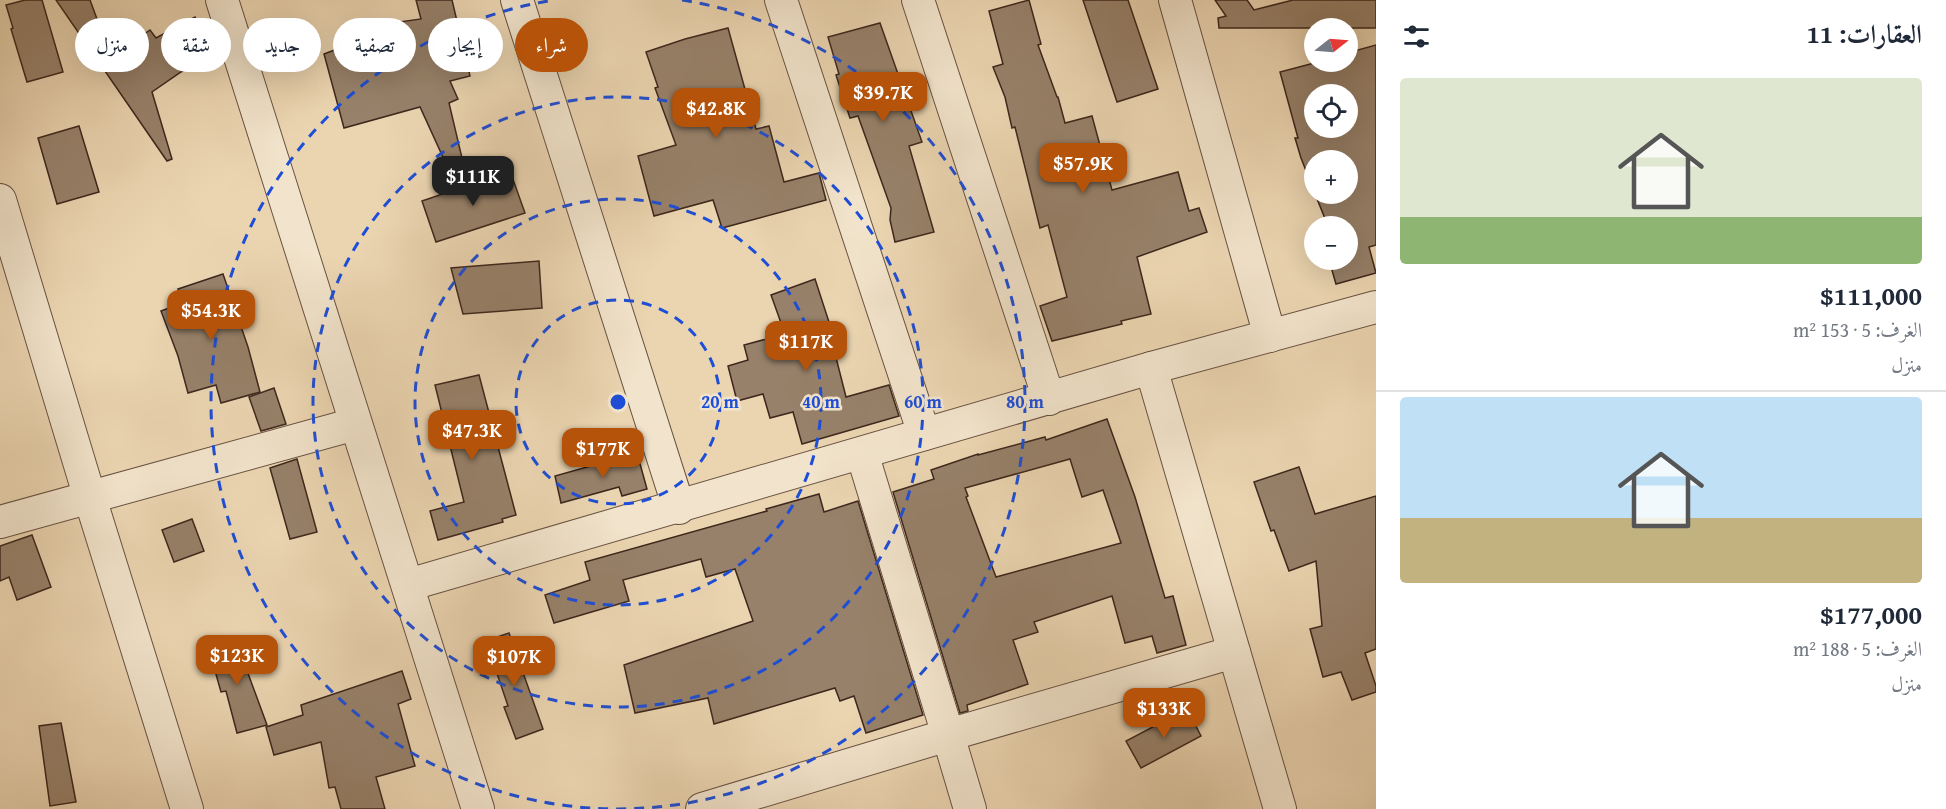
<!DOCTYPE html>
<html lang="ar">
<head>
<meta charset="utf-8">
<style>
	:root { --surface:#fff; --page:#f2f2f3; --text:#1f2937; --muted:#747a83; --line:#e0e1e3; --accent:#b45309 }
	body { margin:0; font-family:"Gentium Book Plus",Amiri,serif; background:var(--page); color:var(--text); direction:rtl; height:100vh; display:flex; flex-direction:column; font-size:22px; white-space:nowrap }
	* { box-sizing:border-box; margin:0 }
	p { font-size:20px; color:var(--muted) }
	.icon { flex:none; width:33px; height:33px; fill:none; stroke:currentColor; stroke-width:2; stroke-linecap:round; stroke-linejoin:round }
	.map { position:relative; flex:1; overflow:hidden; direction:ltr }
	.panel { display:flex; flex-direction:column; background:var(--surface); width:570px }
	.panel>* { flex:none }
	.hud { position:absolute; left:18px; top:18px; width:570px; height:54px; direction:rtl; display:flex; gap:12px }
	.needle { width:39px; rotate:73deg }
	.fabs { position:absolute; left:1304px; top:18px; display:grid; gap:12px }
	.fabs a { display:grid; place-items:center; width:54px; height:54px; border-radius:50%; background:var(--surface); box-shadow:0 6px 24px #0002; font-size:30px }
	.price { position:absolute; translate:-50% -51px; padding:0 14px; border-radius:12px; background:var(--accent); color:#fff; font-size:20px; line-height:39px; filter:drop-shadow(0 2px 3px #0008) }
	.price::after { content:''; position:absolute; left:50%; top:36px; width:18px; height:14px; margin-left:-9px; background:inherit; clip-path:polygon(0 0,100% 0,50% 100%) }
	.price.current { background:#222; color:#fff }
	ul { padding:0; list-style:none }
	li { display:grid; align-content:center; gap:12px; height:318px; padding:0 24px }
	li+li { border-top:2px solid var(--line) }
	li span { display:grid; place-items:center; height:186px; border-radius:6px; color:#555 }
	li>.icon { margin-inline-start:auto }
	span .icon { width:108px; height:108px; fill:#fffc; stroke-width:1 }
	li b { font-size:26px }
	h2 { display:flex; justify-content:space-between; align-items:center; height:72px; padding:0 24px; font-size:26px }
	.tag { padding:0 21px; border-radius:27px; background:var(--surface); box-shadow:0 6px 24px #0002; font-size:21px; line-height:54px }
	.tag.current { background:var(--accent); color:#fff }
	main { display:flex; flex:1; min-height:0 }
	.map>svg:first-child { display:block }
	.building { fill:#97816a; stroke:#3d271d; stroke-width:1.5; fill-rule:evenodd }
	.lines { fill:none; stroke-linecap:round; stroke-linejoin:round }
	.street-casing { stroke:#685242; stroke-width:34 }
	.street { stroke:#f2e4cc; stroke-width:32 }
	.ring { fill:none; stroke:#1d4ed8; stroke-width:3; stroke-dasharray:10 8 }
	.centre { fill:#1d4ed8; stroke:#f2e4cc; stroke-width:3 }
	.ring-label { font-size:18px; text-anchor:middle; font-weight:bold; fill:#1d4ed8; stroke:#f2e4cc; stroke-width:5; stroke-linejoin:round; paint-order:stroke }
</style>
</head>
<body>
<main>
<section class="panel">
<h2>العقارات: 11<svg class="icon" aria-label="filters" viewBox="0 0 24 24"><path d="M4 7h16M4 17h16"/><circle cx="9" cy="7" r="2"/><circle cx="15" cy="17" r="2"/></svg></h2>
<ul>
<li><span style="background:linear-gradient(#dfe7d0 75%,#8fb573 0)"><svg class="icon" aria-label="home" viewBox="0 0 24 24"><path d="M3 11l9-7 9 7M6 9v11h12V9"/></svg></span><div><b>$111,000</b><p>الغرف: 5 · 153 m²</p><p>منزل</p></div></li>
<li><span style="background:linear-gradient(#bfe0f5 65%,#c2b280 0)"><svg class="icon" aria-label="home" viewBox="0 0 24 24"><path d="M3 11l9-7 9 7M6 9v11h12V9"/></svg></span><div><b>$177,000</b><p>الغرف: 5 · 188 m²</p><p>منزل</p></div></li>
</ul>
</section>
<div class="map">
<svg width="1376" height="809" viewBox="0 0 1376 809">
	<rect width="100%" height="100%" fill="#ebd5b1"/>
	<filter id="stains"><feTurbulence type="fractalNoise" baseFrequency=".00333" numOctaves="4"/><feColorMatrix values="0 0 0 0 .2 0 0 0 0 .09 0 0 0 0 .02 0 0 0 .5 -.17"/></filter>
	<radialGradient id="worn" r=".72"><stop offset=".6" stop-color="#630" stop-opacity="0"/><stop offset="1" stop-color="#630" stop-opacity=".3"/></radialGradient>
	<g class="building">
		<path d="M25 0H42L63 72 27 82 11 29 13 28 6 5Z"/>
		<path d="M56 0H90L111 57 150 30 156 38 195 17 215 54 181 72 152 92 172 159 167 161Z"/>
		<path d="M416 0H452L470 76 450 81 458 99 449 103 466 175 453 179 420 107 344 128 324 54 353 43 351 29 421 19Z"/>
		<path d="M1029 0 1041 44 1038 45 1057 97H1058L1065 123 1092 116 1112 190 1178 172 1189 211 1199 208 1207 232 1137 257 1151 314 1121 321 1122 324 1052 341 1040 306 1067 297 1048 225 1040 228 1015 127 1012 128 1005 97 993 67 1003 64 989 11Z"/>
		<path d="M1083 0H1128L1158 89 1117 102Z"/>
		<path d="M1215 0H1247L1254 10 1293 0H1376V28H1219L1218 18 1226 16Z"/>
		<path d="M880 23 922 142 909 146 934 232 895 242 890 220 891 208 858 116 850 118 836 75 839 74 828 37Z"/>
		<path d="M728 28 756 129 769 126 784 182 819 173 826 200 722 228 713 200 654 216 638 156 676 145 655 88 658 87 646 52 685 39Z"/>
		<path d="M1376 45V245L1369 247 1376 273 1336 284 1329 260H1347V226H1319L1318 223 1326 221 1315 194H1347V160H1314V191L1301 158 1295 138H1298L1280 72 1318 62H1347V53ZM1314 94H1347V128H1314Z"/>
		<path d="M79 126 99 192 57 204 38 138Z"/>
		<path d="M510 171 525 213 436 242 422 201Z"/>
		<path d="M539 261 542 308 463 314 451 268Z"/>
		<path d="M223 274 248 347 260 392 221 403 216 385 188 393 178 356 161 311 183 303 178 289Z"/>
		<path d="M815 279 830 325 828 326 846 397 889 385 899 416 802 444 793 412 770 418 763 394 737 401 728 366 748 360 744 345 785 334 771 295Z"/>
		<path d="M479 375 516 515 502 519 503 522 438 540 430 511 464 502 435 385Z"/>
		<path d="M274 388 286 424 261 431 249 397Z"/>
		<path d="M1107 419 1135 497 1165 598 1173 596 1186 645 1157 653 1152 636 1125 643 1112 596 1034 622 1038 632 1013 640 1028 684 967 705 968 711 960 713 893 492 934 479 931 470 978 454V455L1045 437 1046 440ZM1070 459 1082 497 1103 490 1121 543 996 577 966 497 968 496 965 488Z"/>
		<path d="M637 453 647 489 622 496 619 487 561 503 555 476Z"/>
		<path d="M297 459 317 532 290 539 270 468Z"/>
		<path d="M1299 467 1315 514 1376 496V649L1365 653 1376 686V692L1352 700 1341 672 1323 677 1310 629 1322 626 1316 561 1289 571 1274 530 1271 531 1254 482Z"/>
		<path d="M819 494 824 512 858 501 923 715 866 733 854 696 840 701 835 688 714 724 708 698 635 713 624 665 753 621 735 569 706 577 701 559 623 580 629 601 554 623 545 595 590 580 585 562 767 511 766 509Z"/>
		<path d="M192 519 204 551 174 562 162 530Z"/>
		<path d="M32 535 51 587 17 600 9 577 0 581V546Z"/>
		<path d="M509 633 543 729 516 739 504 707 508 706 486 641Z"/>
		<path d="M235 638 267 725 237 733 226 691 221 692 208 646Z"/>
		<path d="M402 671 411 699 398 704 415 766 376 777 385 809H341L335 787 329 788 321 742 274 755 266 727 303 715 301 705Z"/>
		<path d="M1187 709 1201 736 1141 768 1126 741Z"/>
		<path d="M61 723 76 802 50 806 39 726Z"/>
	</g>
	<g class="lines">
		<defs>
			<g id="street">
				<path d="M222 0 478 809"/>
				<path d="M517 0 679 508"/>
				<path d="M781 0 924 434"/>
				<path d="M918 0 1049 399"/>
				<path d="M1175 0 1270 336"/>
				<path d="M0 200 90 498 187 809"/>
				<path d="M1151 368 1280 809"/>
				<path d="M862 453 948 735 1234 652"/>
				<path d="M0 522 355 424"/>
				<path d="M408 585 1151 368 1376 307"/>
				<path d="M702 809 948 735 970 809"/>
			</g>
		</defs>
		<use href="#street" class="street-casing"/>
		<use href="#street" class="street"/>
	</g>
	<g class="ring">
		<circle cx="618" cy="402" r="102"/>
		<circle cx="618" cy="402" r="203"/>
		<circle cx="618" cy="402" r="305"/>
		<path d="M682 0A407 407 0 1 1 554 0"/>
	</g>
	<circle cx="618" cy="402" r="9" class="centre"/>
	<g class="ring-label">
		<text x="720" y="408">20 m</text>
		<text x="821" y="408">40 m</text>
		<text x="923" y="408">60 m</text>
		<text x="1025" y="408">80 m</text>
	</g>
	<rect width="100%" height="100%" filter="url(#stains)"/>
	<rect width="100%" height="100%" fill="url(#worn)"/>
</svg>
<div class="fabs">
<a><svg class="needle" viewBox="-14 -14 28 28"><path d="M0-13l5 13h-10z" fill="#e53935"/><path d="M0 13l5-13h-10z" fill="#747a83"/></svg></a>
<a><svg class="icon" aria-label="locate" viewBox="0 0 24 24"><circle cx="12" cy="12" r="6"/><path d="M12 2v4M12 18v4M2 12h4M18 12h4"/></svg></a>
<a>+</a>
<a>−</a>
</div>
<b class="price" style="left:883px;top:123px">$39.7K</b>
<b class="price" style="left:716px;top:139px">$42.8K</b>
<b class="price" style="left:1083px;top:194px">$57.9K</b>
<b class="price current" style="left:473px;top:207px">$111K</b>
<b class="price" style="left:211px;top:341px">$54.3K</b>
<b class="price" style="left:806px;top:372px">$117K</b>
<b class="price" style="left:472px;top:461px">$47.3K</b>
<b class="price" style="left:603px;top:479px">$177K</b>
<b class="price" style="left:237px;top:686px">$123K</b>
<b class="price" style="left:514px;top:687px">$107K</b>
<b class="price" style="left:1164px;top:739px">$133K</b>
<div class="hud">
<a class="tag current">شراء</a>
<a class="tag">إيجار</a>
<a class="tag">تصفية</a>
<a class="tag">جديد</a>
<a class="tag">شقة</a>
<a class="tag">منزل</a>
</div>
</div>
</main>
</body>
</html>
